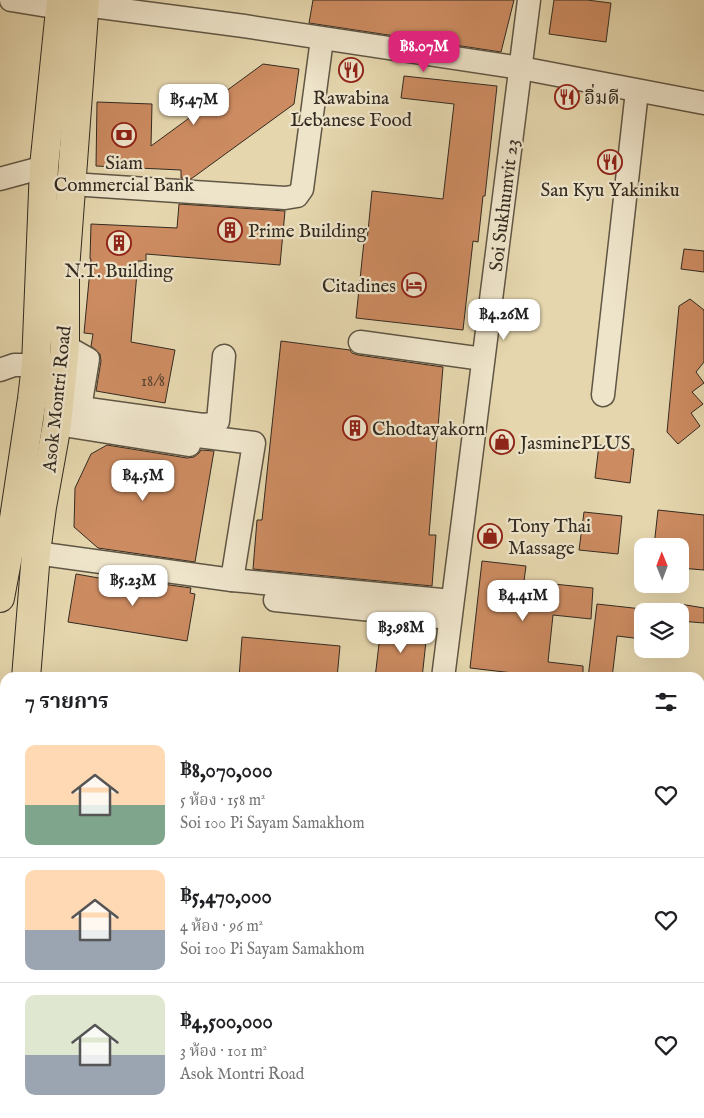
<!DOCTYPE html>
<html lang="th">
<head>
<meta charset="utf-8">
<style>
	:root { --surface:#fff; --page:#f6f6f6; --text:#202124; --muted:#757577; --line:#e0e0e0; --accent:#db2777 }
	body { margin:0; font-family:"IM FELL English","Noto Serif Thai",serif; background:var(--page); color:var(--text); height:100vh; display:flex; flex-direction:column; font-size:19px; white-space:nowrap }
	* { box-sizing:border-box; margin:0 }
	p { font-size:16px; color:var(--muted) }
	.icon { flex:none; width:28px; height:28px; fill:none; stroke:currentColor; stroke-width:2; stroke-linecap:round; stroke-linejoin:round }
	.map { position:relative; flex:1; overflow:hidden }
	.sheet { position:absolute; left:0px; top:672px; width:705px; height:446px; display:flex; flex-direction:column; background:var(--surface); border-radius:15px 15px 0 0; box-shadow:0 5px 20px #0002 }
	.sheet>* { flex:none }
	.needle { width:32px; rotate:359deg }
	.fabs { position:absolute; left:634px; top:538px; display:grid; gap:10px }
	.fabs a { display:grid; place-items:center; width:55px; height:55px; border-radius:10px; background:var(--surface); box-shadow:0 5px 20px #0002; font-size:25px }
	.price { position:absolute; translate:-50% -42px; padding:0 11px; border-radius:10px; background:#fff; color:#222; font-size:16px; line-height:32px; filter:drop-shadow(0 1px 2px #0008) }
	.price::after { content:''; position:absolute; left:50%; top:30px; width:15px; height:11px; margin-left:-8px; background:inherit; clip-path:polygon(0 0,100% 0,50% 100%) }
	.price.current { background:var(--accent); color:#fff }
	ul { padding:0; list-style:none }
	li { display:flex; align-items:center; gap:15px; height:125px; padding:0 25px }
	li+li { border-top:1px solid var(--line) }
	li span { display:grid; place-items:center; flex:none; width:140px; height:100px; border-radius:10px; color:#555 }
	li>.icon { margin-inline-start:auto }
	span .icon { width:60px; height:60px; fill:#fffc; stroke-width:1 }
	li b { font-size:21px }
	h2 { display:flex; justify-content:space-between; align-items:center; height:60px; padding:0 25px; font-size:21px }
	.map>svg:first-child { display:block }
	.building { fill:#cc8b61; stroke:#332b21 }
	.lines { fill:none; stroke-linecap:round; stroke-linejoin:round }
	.minor-casing { stroke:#605644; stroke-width:25 }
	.major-casing { stroke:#332b21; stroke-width:30 }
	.minor { stroke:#eee4ca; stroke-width:22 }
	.major { stroke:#e5d6ad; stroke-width:28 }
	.labels { text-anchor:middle; stroke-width:4.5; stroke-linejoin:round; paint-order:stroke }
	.number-label { font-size:16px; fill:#594331 }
	.poi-label { font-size:19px; fill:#332b21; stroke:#eee4ca; text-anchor:start }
	.street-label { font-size:19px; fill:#332b21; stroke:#eee4ca }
</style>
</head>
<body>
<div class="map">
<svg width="704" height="1118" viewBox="0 0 704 1118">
	<rect width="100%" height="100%" fill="#e5d6ad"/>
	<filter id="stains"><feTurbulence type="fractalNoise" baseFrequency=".004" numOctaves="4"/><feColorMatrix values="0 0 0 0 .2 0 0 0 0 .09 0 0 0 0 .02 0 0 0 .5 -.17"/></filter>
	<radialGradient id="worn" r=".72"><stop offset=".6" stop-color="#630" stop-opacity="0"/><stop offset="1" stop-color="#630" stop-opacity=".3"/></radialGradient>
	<g class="building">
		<path d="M313 0H514L501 52 309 23Z"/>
		<path d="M554 0H587L611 3 606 42 549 34Z"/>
		<path d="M263 64 299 69 294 104 191 179 181 178V170L96 166 97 102 152 104 151 146Z"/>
		<path d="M404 76 497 86 485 196H483L478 242 473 241 463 330 356 318 364 241H367L372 191 443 199 454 104 401 98Z"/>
		<path d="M179 204 285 211 280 265 146 254V261H138L131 342 175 350 165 403 96 391 101 361 100 354 91 346 93 334 84 333 91 259H90L91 224 177 228Z"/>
		<path d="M684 249 704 251V272L681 269Z"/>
		<path d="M690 299 704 310V362L696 372 704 383 692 392 703 404 691 413 700 426 678 444 667 432 679 306Z"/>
		<path d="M281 341 350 350 352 353 358 355 443 367 429 535H436L432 586 253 569 257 520H262Z"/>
		<path d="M107 445 187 458 194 457 199 453 201 450 214 451 195 562 98 548 74 527 75 488 91 454Z"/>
		<path d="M599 445 634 449 630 483 595 478Z"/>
		<path d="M658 510 704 515V570L680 568V546H654Z"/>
		<path d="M584 512 622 516 618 554 579 550Z"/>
		<path d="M482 561 526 566 524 581 593 588 591 619 553 615 548 662 583 666V678H530V675L470 668Z"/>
		<path d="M76 574 139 585 134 580 191 588 190 593 195 594 187 641 68 622Z"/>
		<path d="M597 604 642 609V639L617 636 612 678H588Z"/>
		<path d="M680 604 704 608V623L680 621Z"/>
		<path d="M381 627 427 632 422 678H375Z"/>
		<path d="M242 637 340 646 337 678H239Z"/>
	</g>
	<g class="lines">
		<defs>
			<g id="minor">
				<path d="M11 0 60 8"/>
				<path d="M85 5 244 26 521 68 704 103"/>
				<path d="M0 179 44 167"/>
				<path d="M71 184 285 198 297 196 302 189 322 39"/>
				<path d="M360 342 483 359"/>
				<path d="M65 346 88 359 80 408"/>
				<path d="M0 370 14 365H36"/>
				<path d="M603 395 637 91"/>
				<path d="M59 405 203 425 212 424 218 421 224 356"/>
				<path d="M57 424 189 445 190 435 254 443 232 580"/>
				<path d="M36 553 232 580 452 601"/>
				<path d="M275 600 450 618"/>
				<path d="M443 678 529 0"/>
				<path d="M700 730 704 731"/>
				<path d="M0 951H5"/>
				<path d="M398 1118V1114"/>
			</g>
			<g id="major">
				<path d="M0 598 10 545 32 399 36 365 44 167 61 0"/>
				<path d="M26 678 36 553 42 507 57 424 62 376 65 346V270L85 0"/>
				<path d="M0 802 5 800"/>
				<path d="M0 858 5 834"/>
			</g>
		</defs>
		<use href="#minor" class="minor-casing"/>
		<use href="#major" class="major-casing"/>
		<use href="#minor" class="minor"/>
		<use href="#major" class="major"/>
	</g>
	<defs>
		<symbol id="restaurant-ring" viewBox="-11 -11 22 22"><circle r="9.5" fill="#eee4ca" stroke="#8f2418" stroke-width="1.5"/><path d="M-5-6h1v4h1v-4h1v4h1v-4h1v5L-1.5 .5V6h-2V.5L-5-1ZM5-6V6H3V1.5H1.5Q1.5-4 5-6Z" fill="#8f2418"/></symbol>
		<symbol id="bank-ring" viewBox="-11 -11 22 22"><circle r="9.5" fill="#eee4ca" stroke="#8f2418" stroke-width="1.5"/><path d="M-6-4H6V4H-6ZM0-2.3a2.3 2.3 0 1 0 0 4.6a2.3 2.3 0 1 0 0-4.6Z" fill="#8f2418"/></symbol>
		<symbol id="building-ring" viewBox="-11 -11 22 22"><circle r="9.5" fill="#eee4ca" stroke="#8f2418" stroke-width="1.5"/><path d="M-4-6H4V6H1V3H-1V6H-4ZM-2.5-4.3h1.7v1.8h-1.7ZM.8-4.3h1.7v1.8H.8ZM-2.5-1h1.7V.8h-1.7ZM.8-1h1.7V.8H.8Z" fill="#8f2418"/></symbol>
		<symbol id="hotel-ring" viewBox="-11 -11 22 22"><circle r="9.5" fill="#eee4ca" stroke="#8f2418" stroke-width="1.5"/><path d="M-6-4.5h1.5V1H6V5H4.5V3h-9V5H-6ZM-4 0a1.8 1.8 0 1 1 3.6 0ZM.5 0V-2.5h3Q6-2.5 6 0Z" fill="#8f2418"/></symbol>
		<symbol id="shop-ring" viewBox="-11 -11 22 22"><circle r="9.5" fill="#eee4ca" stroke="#8f2418" stroke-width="1.5"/><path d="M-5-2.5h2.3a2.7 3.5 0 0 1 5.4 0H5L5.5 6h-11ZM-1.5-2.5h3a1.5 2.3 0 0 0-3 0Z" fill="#8f2418"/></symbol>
	</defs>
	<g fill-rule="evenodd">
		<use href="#restaurant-ring" x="337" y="56" width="28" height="28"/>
		<use href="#restaurant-ring" x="553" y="83" width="28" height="28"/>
		<use href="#bank-ring" x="110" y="121" width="28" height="28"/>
		<use href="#restaurant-ring" x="596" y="148" width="28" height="28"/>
		<use href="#building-ring" x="216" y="216" width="28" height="28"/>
		<use href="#building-ring" x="105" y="229" width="28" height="28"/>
		<use href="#hotel-ring" x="400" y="271" width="28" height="28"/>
		<use href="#building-ring" x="341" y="414" width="28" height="28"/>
		<use href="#shop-ring" x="488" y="428" width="28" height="28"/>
		<use href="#shop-ring" x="476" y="522" width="28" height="28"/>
	</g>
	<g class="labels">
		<g class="number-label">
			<text x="153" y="386">18/8</text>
		</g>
		<g class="poi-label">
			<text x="351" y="104" text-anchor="middle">Rawabina<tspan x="351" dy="22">Lebanese Food</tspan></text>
			<text x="584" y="104">อิ่มดี</text>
			<text x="124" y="169" text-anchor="middle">Siam<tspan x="124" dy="22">Commercial Bank</tspan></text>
			<text x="610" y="196" text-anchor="middle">San Kyu Yakiniku</text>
			<text x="248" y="237">Prime Building</text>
			<text x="119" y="277" text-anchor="middle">N.T. Building</text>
			<text x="396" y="292" text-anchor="end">Citadines</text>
			<text x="372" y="435">Chodtayakorn</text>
			<text x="520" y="449">JasminePLUS</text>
			<text x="508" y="532">Tony Thai<tspan x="508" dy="22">Massage</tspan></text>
		</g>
		<g class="street-label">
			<text transform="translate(503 205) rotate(-83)" y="7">Soi Sukhumvit 23</text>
			<text transform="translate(56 399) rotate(-84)" y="7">Asok Montri Road</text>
		</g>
	</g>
	<rect width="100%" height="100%" filter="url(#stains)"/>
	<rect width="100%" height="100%" fill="url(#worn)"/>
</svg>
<div class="fabs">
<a><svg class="needle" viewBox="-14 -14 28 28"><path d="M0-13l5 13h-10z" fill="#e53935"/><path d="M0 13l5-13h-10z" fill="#757577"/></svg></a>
<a><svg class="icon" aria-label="layers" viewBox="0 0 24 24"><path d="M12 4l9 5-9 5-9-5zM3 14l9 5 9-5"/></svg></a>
</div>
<b class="price current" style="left:424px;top:73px">฿8.07M</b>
<b class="price" style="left:194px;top:126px">฿5.47M</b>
<b class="price" style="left:504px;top:341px">฿4.26M</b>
<b class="price" style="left:143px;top:502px">฿4.5M</b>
<b class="price" style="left:133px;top:607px">฿5.23M</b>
<b class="price" style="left:523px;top:622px">฿4.41M</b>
<b class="price" style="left:401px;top:654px">฿3.98M</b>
<section class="sheet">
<h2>7 รายการ<svg class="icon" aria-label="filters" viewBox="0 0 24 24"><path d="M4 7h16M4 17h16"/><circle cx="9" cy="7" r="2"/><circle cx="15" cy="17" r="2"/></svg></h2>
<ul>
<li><span style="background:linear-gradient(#ffd9b3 60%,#7fa58c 0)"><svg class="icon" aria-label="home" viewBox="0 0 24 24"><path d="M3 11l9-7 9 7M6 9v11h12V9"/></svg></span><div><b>฿8,070,000</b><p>5 ห้อง · 158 m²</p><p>Soi 100 Pi Sayam Samakhom</p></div><svg class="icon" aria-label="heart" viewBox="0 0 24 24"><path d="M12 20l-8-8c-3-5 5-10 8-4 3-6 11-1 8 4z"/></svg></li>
<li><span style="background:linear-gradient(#ffd9b3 60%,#9aa5b1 0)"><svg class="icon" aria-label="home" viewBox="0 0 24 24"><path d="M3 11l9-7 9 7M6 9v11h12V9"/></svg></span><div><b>฿5,470,000</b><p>4 ห้อง · 96 m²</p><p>Soi 100 Pi Sayam Samakhom</p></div><svg class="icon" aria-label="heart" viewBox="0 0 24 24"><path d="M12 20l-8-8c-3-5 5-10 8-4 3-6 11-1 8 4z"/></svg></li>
<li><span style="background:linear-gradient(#dfe7d0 60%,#9aa5b1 0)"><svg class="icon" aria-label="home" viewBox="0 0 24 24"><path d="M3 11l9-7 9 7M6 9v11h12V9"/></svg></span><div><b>฿4,500,000</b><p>3 ห้อง · 101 m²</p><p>Asok Montri Road</p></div><svg class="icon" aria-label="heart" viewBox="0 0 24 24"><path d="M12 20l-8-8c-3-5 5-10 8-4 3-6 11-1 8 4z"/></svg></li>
</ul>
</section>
</div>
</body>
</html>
